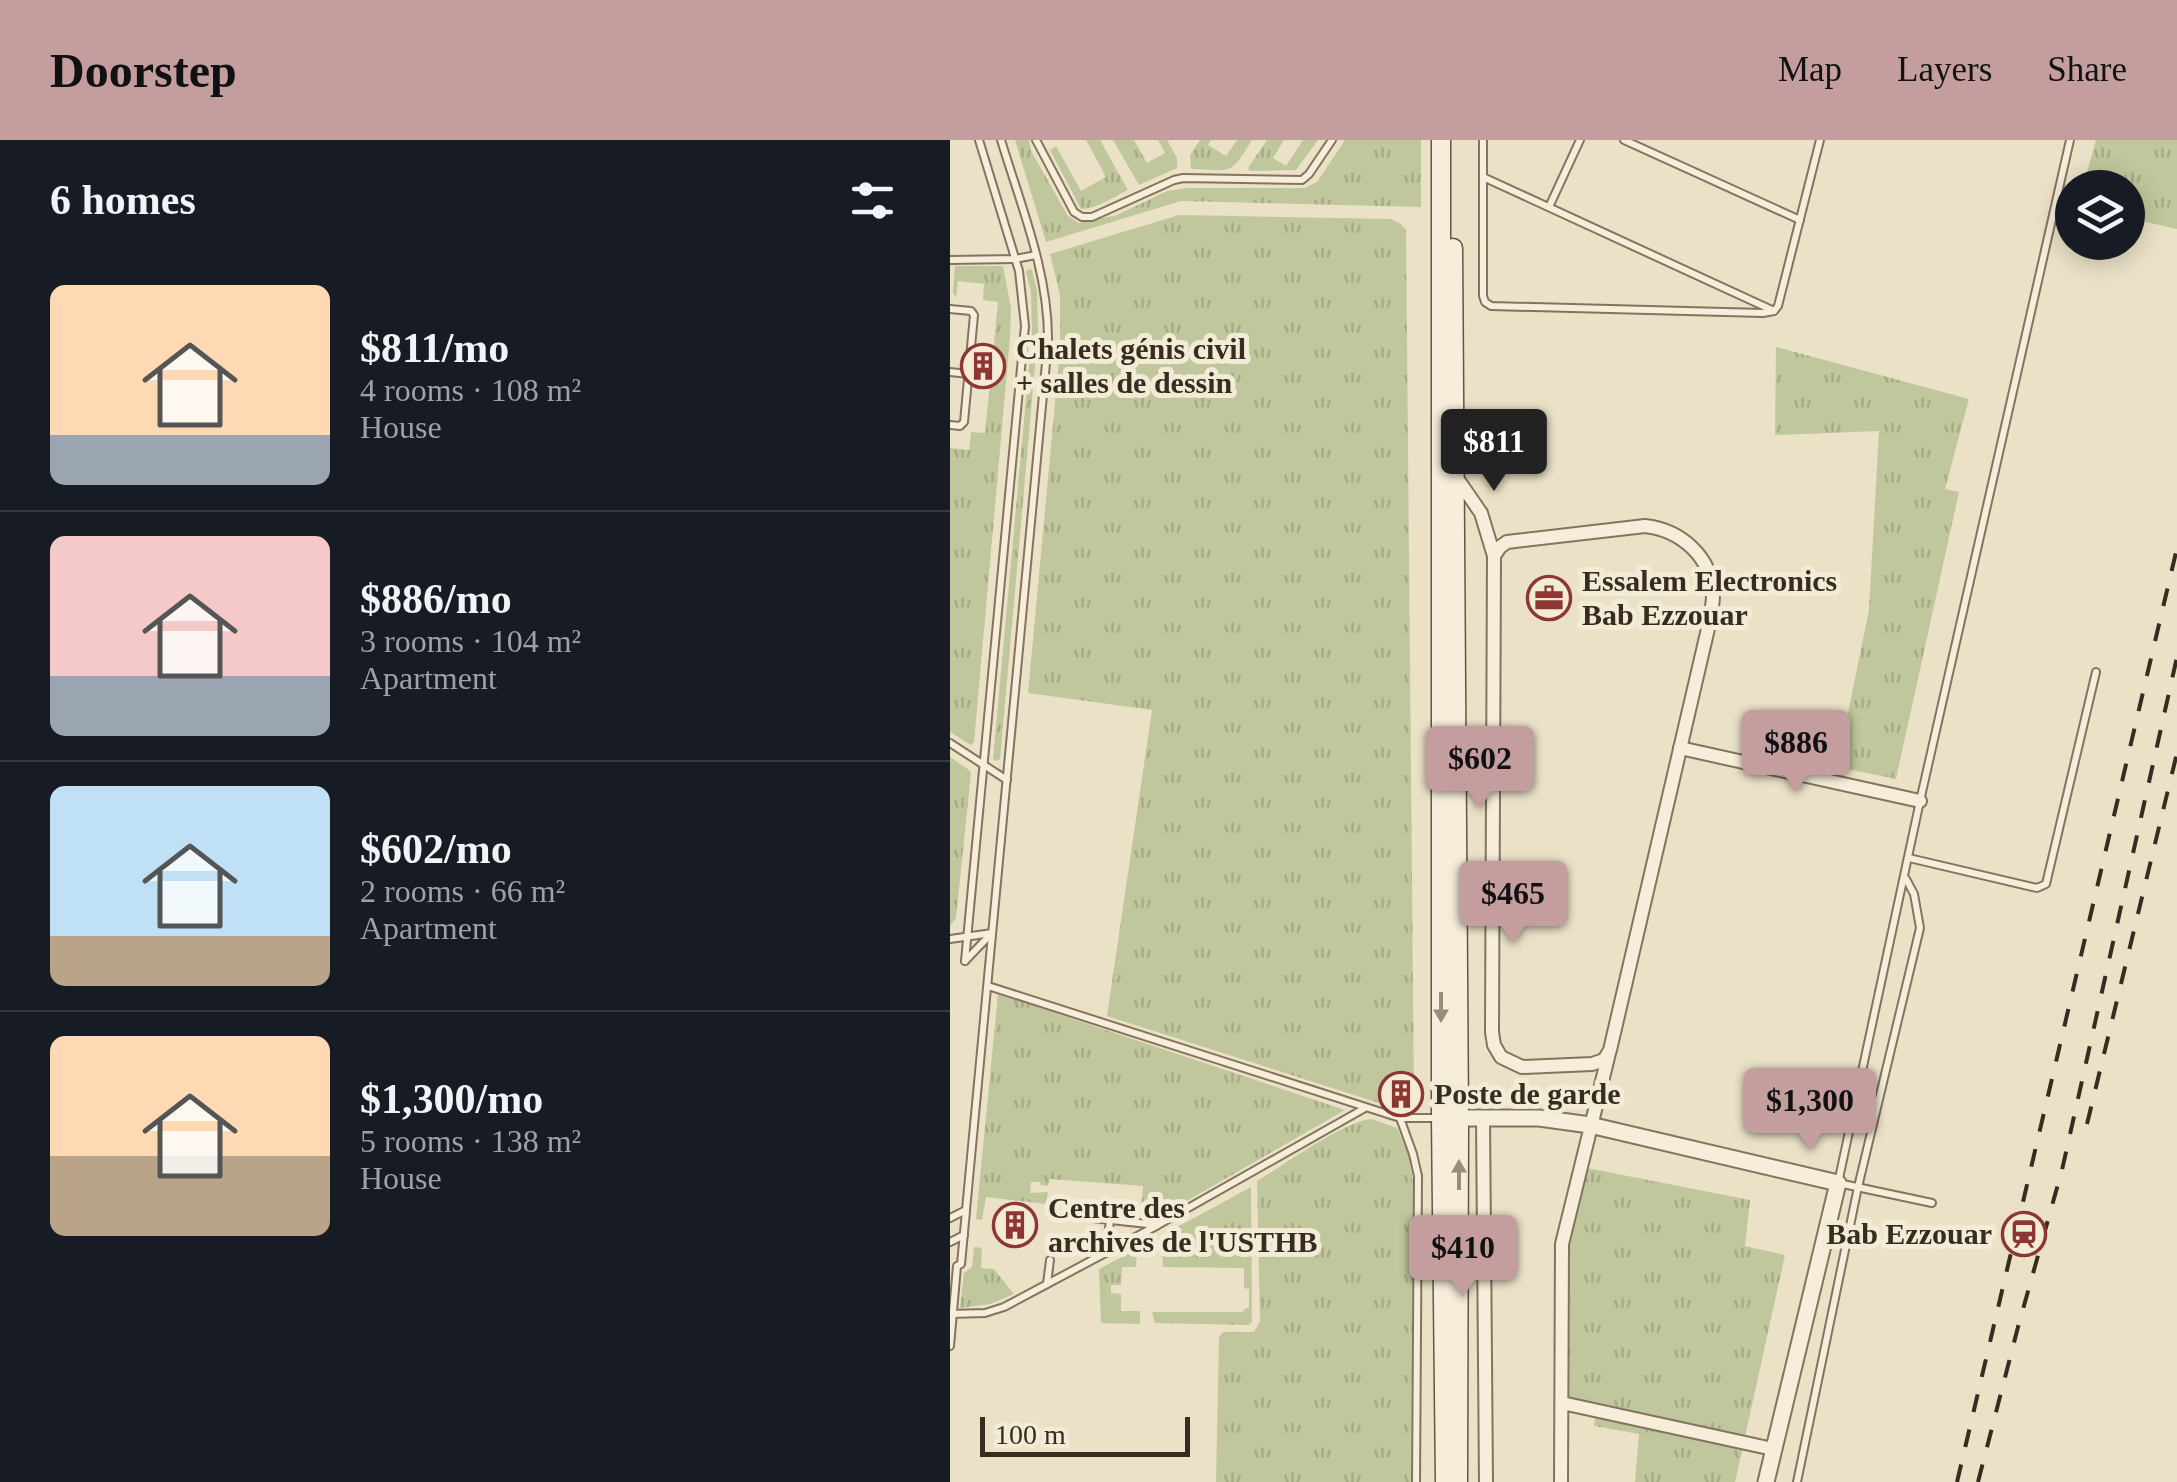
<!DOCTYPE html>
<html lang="en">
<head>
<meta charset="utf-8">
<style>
	:root { --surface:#171b24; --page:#242831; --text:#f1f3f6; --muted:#9ea1a6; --line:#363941; --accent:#c49e9f }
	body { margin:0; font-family:Georgia,serif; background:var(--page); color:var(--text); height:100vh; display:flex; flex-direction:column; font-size:38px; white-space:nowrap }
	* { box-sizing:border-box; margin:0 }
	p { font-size:32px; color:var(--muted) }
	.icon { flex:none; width:55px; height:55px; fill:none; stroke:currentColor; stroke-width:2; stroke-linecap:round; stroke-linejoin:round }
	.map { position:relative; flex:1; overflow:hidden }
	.panel { display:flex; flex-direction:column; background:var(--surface); width:950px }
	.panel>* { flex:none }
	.buttons { position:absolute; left:1105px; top:30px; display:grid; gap:20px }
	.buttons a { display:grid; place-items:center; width:90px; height:90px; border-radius:50%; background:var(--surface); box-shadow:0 5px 25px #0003; font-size:50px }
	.scale { position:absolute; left:30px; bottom:25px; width:210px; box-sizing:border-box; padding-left:10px; border:5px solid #362c20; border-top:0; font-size:28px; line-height:35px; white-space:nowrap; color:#362c20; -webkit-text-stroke:8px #f2ebd6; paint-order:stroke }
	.price { position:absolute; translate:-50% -85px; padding:0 22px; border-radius:10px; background:var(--accent); color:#111; font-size:32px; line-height:65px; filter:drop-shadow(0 2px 5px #0008) }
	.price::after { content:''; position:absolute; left:50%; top:60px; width:30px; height:22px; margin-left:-15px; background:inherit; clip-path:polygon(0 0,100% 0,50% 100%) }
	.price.selected { background:#222; color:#fff }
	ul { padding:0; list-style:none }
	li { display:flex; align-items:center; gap:30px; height:250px; padding:0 50px }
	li+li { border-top:2px solid var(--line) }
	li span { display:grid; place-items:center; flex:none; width:280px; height:200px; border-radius:15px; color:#555 }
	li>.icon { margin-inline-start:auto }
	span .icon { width:120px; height:120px; fill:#fffc; stroke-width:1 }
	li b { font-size:42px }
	h2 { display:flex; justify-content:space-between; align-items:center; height:120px; padding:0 50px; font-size:42px }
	header { display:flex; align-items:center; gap:60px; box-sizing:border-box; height:140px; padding:0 50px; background:var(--accent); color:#111 }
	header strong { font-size:48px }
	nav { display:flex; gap:55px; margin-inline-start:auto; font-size:35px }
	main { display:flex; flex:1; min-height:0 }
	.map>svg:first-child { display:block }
	.grass { fill:url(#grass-tufts) }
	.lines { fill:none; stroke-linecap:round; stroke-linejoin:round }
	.service-casing { stroke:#84745e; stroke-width:10 }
	.minor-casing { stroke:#84745e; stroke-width:16 }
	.tertiary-casing { stroke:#84745e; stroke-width:19 }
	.secondary-casing { stroke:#665541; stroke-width:21 }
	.service { stroke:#f6eeda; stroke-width:6 }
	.minor { stroke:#f6eeda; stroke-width:12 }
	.tertiary { stroke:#f6eeda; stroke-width:15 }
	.secondary { stroke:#f6eeda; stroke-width:18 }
	.rail { stroke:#362c20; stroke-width:4; stroke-dasharray:18 18; stroke-linecap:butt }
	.oneway { fill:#968d7d }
	.labels { text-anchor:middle; stroke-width:10; stroke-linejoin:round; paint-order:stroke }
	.poi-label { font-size:30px; font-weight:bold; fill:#362c20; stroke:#f2ebd6; text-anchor:start }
</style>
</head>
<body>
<header>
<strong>Doorstep</strong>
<nav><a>Map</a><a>Layers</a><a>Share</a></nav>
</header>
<main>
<section class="panel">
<h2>6 homes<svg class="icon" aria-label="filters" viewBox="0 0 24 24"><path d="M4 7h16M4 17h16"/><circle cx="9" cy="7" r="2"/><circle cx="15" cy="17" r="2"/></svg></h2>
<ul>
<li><span style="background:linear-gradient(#ffd9b3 75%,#9aa5b1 0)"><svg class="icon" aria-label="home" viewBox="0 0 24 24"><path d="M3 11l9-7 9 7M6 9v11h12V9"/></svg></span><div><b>$811/mo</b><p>4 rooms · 108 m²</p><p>House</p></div></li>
<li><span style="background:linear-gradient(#f6c9c9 70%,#9aa5b1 0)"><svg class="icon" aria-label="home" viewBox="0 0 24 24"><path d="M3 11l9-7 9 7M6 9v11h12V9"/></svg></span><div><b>$886/mo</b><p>3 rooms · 104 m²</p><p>Apartment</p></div></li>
<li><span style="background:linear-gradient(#bfe0f5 75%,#b9a48a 0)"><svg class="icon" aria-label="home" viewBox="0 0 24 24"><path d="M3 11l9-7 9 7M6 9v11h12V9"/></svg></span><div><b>$602/mo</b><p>2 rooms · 66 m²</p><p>Apartment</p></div></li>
<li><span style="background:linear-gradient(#ffd9b3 60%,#b9a48a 0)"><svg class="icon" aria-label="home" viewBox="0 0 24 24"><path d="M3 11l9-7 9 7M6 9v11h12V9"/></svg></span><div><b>$1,300/mo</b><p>5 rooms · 138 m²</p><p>House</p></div></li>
</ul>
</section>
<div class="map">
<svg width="1227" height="1342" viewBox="0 0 1227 1342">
	<defs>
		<pattern id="grass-tufts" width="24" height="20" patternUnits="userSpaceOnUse" patternTransform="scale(2.5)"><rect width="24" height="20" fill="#c1c79c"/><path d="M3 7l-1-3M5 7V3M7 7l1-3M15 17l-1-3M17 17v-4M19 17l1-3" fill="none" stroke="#a6ab86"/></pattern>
	</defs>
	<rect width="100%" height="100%" fill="#eae1c7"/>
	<g class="grass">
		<path d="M65 0H79L81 11 118 76 129 83 167 75 217 51 238 48H355L367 42 395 0H471V67L231 61 96 102Z"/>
		<path d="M136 0H150L178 50C163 57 147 69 131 69L100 10 106 6 131 51 156 37Z"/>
		<path d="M163 0H184L197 23 215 13 208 0H217L227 18V28L189 45Z"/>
		<path d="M250 0H261L258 5 276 16 287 0H302C279 37 283 30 241 29L240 15Z"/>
		<path d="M317 0H334L323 18 336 26 353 0H368L346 30 300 31 298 28Z"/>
		<path d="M1146 0H1227V89L1178 78V48L1133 47Z"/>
		<path d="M229 75 441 79 451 84 456 90 464 964H457L456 945H445V964L429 963 157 876 202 570 78 553 110 210V155L100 114Z"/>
		<path d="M5 126H53L61 168 60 197 25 591 24 602 21 605 0 592V308L19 310 21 292 35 293 48 162 33 160 34 144 8 141 6 158 3 152Z"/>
		<path d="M78 129 82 130 87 151 88 193 50 619 46 621 43 619 82 193 81 152 76 132Z"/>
		<path d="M826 207 1019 259 995 349 1009 352 946 639 887 627 919 470 929 291 825 295Z"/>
		<path d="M0 617 19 630 21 633 6 778 0 786Z"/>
		<path d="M48 854 395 970 214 1074 191 1072 193 1046 100 1039 98 1046 91 1045 90 1042H81L80 1053 98 1052 96 1064 36 1057 32 1080 26 1079Z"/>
		<path d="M421 979 447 988 459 1016 463 1043 461 1342H266L269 1197 273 1192H304L310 1181 307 1041C334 1025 393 982 421 979Z"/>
		<path d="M637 1028 800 1060 795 1106 835 1115 785 1342H685L689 1294 644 1286 647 1263 617 1257 618 1108Z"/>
		<path d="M301 1047 302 1182 298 1185 205 1183 202 1172H293L294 1169 299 1168V1149L294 1148V1128L213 1127 211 1096Z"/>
		<path d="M24 1107 32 1108 31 1128 44 1129 64 1154 40 1164 10 1168 14 1133 22 1127Z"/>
		<path d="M187 1109 186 1127H172L171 1145H161V1153L171 1154V1171H190V1184L151 1183 149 1129Z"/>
	</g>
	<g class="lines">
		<defs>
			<g id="service">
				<path d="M86 0 124 72 132 77H142L224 40 233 38 352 40 359 34 382 0"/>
				<path d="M533 0V156L535 162 541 166 813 173 824 171"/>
				<path d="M674 0 850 80"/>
				<path d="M533 37 822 170"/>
				<path d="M599 67 630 0"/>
				<path d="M0 120 65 119 86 115"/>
				<path d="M0 169 21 171 24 175 14 282 10 286 0 285"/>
				<path d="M824 171 828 166 870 0"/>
				<path d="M0 232 18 234"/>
				<path d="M0 603 57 640"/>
				<path d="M959 718 1087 748 1096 744 1146 532"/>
				<path d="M0 799 42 793"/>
				<path d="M15 821 75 186 69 131 29 0"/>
				<path d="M15 821 41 794"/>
				<path d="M38 846 450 978H490"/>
				<path d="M450 978 463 1014 468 1036 466 1342"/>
				<path d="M982 1063 888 1043 970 661 1120 0"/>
				<path d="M124 1076 207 1085"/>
				<path d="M0 1078 16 1070 98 202C99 133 71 66 51 0"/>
				<path d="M0 1102 14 1095"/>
				<path d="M156 1113 160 1080"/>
				<path d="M97 1144 100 1120"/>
				<path d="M0 1174 35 1173 54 1167 208 1085 415 968"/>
				<path d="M0 1206 7 1126 11 1124 16 1071"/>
				<path d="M847 1342 908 1047 970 788 964 754 956 739"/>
			</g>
			<g id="minor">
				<path d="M504 334 531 373 544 416"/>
				<path d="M695 386C731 390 762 417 763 455 763 463 761 472 760 480L660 910 654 920 642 924 572 927 551 917 544 905 542 892 544 416 550 407 557 402Z"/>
				<path d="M730 608 970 661"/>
				<path d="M533 977 536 1342"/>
				<path d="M612 1263 823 1309"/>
				<path d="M611 1342 612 1104 659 913"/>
			</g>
			<path id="tertiary" d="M497 978H589L640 985 888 1043 816 1342"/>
			<g id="secondary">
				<path d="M491 0V978L495 1342"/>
				<path d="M503 108 509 978 508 1342"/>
			</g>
		</defs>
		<use href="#service" class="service-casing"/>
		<use href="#minor" class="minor-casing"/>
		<use href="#tertiary" class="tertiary-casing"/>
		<use href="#secondary" class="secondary-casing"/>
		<use href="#service" class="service"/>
		<use href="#minor" class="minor"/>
		<use href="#tertiary" class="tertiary"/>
		<use href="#secondary" class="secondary"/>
		<g class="rail">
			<path d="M1137 984 1227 613"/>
			<path d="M1007 1342 1227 408"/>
			<path d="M1028 1342 1068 1187 1112 1030 1227 517"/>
		</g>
	</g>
	<defs><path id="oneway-solid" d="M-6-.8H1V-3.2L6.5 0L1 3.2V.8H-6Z" transform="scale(2.5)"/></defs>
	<g class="oneway">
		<use href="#oneway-solid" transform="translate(491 867) rotate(90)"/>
		<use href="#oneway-solid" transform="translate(509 1035) rotate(-90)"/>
	</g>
	<defs>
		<symbol id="building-ring" viewBox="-11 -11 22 22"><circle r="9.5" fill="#f2ebd6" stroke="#8d3634" stroke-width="1.5"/><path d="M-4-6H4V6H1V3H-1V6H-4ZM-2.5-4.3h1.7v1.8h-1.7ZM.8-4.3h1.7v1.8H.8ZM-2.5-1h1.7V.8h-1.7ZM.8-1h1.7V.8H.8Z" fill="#8d3634"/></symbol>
		<symbol id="office-ring" viewBox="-11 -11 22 22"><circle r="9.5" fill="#f2ebd6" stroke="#8d3634" stroke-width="1.5"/><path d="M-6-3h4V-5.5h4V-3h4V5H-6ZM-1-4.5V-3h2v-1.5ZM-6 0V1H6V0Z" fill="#8d3634"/></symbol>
		<symbol id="station-ring" viewBox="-11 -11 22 22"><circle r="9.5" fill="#f2ebd6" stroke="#8d3634" stroke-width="1.5"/><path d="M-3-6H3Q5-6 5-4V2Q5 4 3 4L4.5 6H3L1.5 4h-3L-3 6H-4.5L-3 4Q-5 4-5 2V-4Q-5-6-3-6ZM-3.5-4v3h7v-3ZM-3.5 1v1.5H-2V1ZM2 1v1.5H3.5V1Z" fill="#8d3634"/></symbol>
	</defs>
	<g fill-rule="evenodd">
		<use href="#building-ring" x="8" y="201" width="50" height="50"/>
		<use href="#office-ring" x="574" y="433" width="50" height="50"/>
		<use href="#building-ring" x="426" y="929" width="50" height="50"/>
		<use href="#building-ring" x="40" y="1060" width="50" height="50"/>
		<use href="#station-ring" x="1049" y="1069" width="50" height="50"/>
	</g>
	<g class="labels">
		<g class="poi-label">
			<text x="66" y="219">Chalets génis civil<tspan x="66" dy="34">+ salles de dessin</tspan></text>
			<text x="632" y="451">Essalem Electronics<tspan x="632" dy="34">Bab Ezzouar</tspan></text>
			<text x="484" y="964">Poste de garde</text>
			<text x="98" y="1078">Centre des<tspan x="98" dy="34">archives de l'USTHB</tspan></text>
			<text x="1042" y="1104" text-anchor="end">Bab Ezzouar</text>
		</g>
	</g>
</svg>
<div class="buttons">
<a><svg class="icon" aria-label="layers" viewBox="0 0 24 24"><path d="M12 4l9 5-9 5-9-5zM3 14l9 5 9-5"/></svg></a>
</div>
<div class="scale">100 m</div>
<b class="price selected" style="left:544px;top:354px">$811</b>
<b class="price" style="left:846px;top:655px">$886</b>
<b class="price" style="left:530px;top:671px">$602</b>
<b class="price" style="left:563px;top:806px">$465</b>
<b class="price" style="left:860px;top:1013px">$1,300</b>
<b class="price" style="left:513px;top:1160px">$410</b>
</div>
</main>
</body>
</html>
